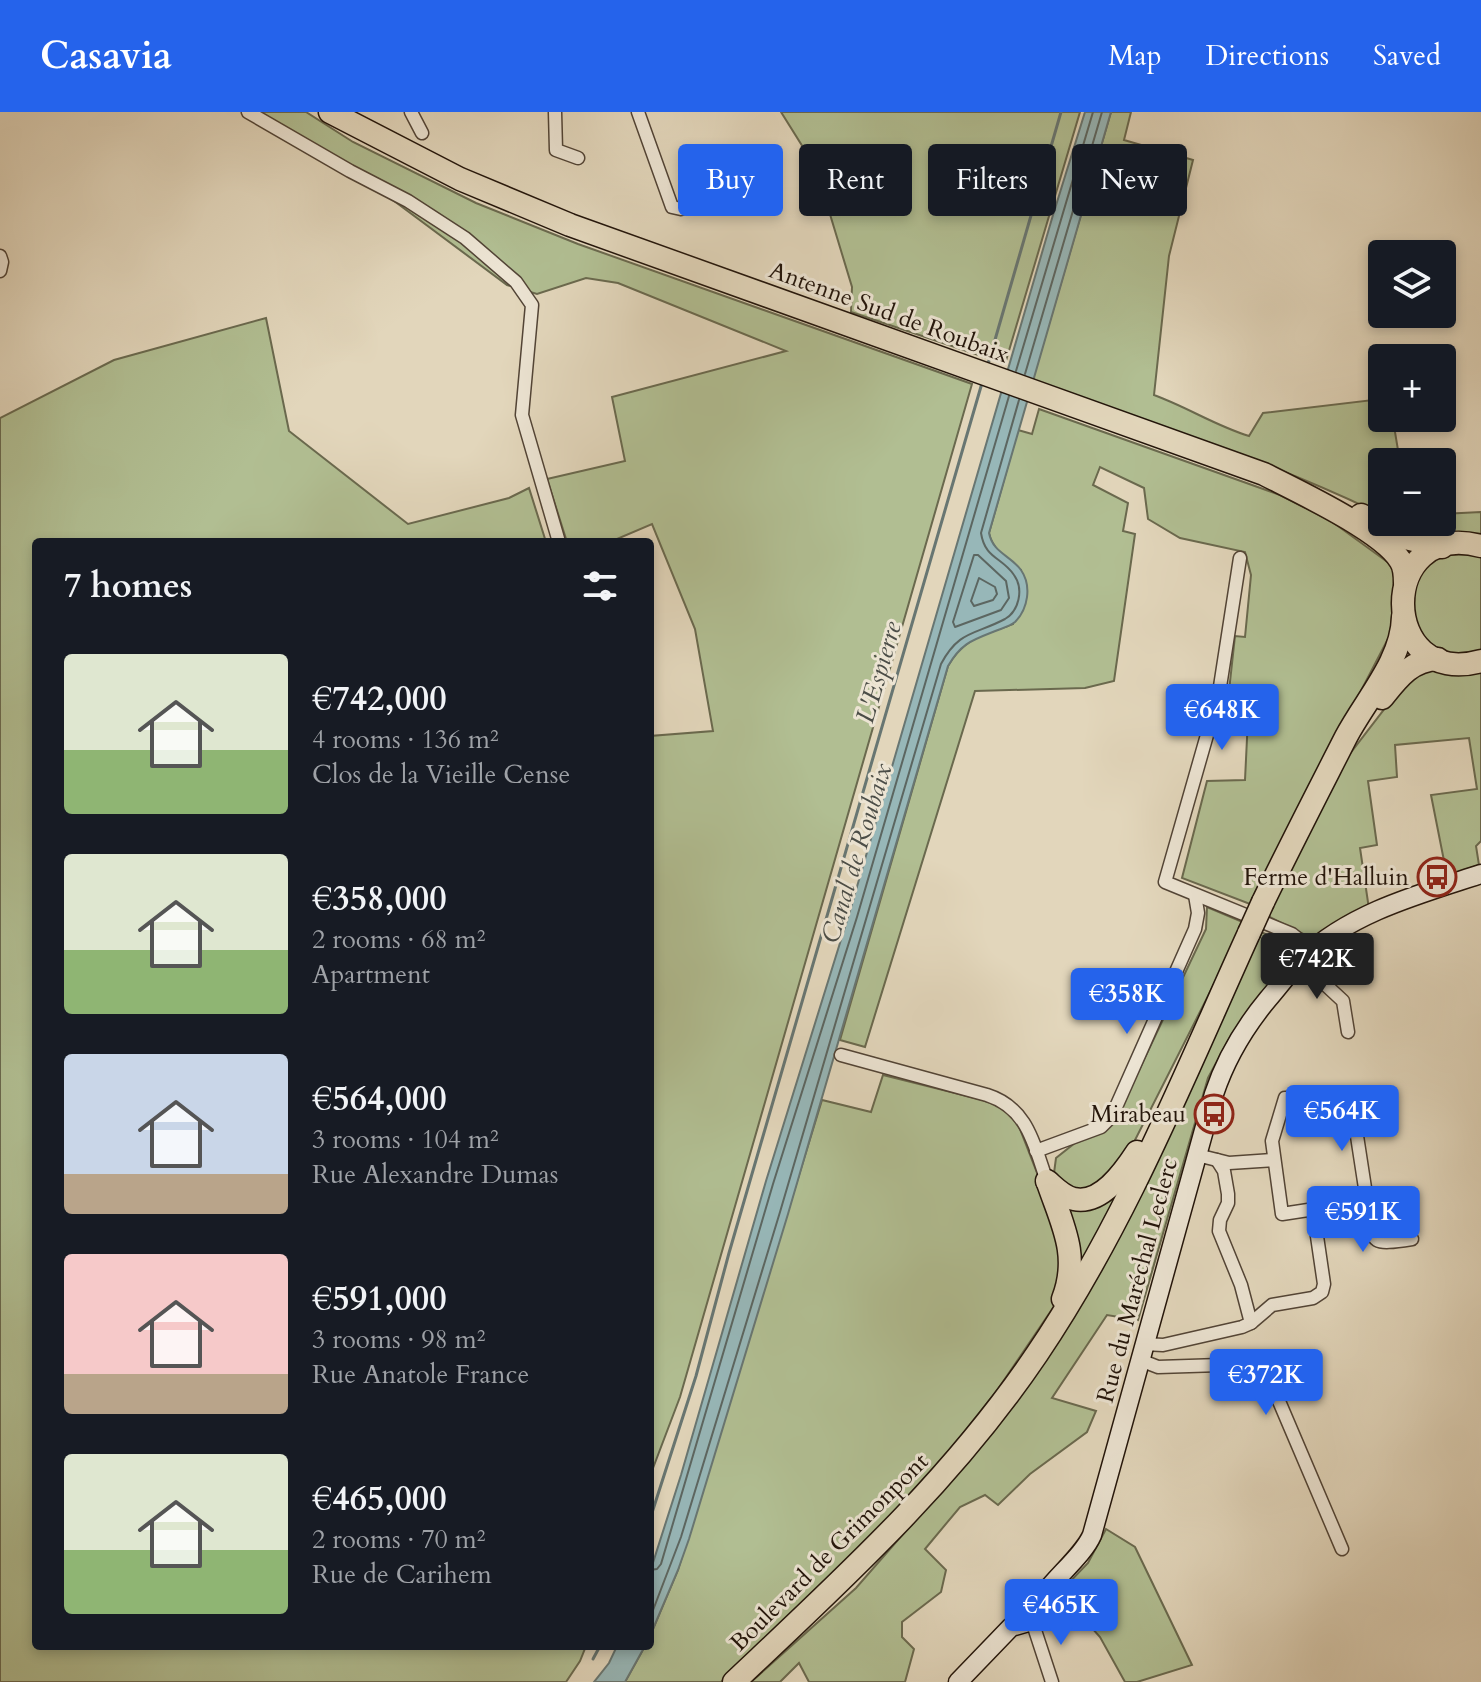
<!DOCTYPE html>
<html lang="en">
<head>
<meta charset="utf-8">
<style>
	:root { --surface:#171b24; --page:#242831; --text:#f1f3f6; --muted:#9ea1a6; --accent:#2563eb }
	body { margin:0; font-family:Cardo,serif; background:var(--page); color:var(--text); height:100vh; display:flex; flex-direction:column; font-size:30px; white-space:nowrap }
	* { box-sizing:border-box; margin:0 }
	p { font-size:26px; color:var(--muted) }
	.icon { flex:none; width:44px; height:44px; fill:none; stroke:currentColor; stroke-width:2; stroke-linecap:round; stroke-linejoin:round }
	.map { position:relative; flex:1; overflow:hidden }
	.panel { position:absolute; left:32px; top:426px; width:622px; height:1112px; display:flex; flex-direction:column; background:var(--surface); border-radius:8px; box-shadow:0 4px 12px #0003 }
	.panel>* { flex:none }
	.guide { position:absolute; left:678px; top:32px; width:682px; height:72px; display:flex; gap:16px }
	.tools { position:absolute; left:1368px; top:128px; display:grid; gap:16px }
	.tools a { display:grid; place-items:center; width:88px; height:88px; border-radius:8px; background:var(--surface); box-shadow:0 4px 12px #0003; font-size:40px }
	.price { position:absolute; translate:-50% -68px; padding:0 18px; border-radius:8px; background:var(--accent); color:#fff; font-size:26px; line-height:52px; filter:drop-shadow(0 2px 4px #0008) }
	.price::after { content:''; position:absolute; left:50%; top:48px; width:24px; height:18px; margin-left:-12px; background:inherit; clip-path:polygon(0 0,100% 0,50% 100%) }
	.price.active { background:#222; color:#fff }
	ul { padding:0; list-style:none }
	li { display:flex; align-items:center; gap:24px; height:200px; padding:0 32px }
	li span { display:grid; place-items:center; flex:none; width:224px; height:160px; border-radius:8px; color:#555 }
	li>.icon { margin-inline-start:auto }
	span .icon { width:96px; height:96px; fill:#fffc; stroke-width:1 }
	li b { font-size:34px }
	h2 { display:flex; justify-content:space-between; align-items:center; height:96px; padding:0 32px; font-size:34px }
	.tag { padding:0 28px; border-radius:8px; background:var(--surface); box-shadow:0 4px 12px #0003; font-size:28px; line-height:72px }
	.tag.active { background:var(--accent); color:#fff }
	header { display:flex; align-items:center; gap:48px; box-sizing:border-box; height:112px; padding:0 40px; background:var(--accent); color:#fff }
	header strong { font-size:38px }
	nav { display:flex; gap:44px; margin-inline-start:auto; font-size:28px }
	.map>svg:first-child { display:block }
	.green { fill:#b1be92; stroke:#6a694e; stroke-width:2 }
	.water { fill:#97b7b8; stroke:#687672; stroke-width:2 }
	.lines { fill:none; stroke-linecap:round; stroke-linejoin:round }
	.shore { stroke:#5c6661; stroke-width:2 }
	.stream { stroke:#687672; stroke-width:3 }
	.street-casing { stroke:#524436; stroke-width:15 }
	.secondary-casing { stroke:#22140a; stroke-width:21 }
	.highway-casing { stroke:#22140a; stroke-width:25 }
	.street { stroke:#ece4d3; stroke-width:12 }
	.secondary { stroke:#ece4d3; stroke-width:18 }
	.highway { stroke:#e2d6bb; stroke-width:22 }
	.highway-bridge-casing { stroke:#22140a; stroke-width:25; stroke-linecap:butt }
	.highway-bridge { stroke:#e2d6bb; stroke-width:22 }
	.labels { text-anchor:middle; stroke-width:6; stroke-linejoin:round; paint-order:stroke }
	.street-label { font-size:24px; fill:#22140a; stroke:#ece4d3 }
	.poi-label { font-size:24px; fill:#22140a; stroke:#ece4d3; text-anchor:end }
	.water-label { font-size:26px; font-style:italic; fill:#4b4d47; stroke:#ece4d3 }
</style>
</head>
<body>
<header>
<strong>Casavia</strong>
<nav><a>Map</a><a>Directions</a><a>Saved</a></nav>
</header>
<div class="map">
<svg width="1481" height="1570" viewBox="0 0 1481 1570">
	<rect width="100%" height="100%" fill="#e2d6bb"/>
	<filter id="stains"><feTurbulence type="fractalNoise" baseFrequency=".0025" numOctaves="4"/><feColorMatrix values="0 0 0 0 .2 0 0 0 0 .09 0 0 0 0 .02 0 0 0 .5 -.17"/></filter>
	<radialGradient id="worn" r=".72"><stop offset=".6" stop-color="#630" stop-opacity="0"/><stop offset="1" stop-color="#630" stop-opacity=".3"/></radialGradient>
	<g class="green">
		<path d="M260 0H306L353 30 476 91 578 132 972 272 680 1285 650 1364V624L713 619 695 517 652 412 610 430H567L547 367 625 349 612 285 786 239 618 171 586 166 537 182 507 173 335 45Z"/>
		<path d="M781 0H1080L1005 252 851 200 852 175 816 56Z"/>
		<path d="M1111 0H1131L1124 28 1193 48 1169 144 1154 283C1187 295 1216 314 1249 324L1263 301 1381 287 1382 306H1389L1395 320 1400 350H1382V403C1270 348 1149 311 1032 270Z"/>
		<path d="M266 206 289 319 408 412 509 386 529 376 546 430H36V1534H586L580 1549 566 1570H0V306L114 248Z"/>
		<path d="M1039 297 1280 383 1331 409 1393 454 1396 466 1390 523 1250 792 1182 766 1207 669 1245 668 1249 585 1229 579 1235 524 1245 525 1251 463 1245 440 1180 426 1148 407 1144 376 1100 355 1093 373 1128 391 1123 419 1135 422 1114 569 1085 576 975 579 865 935 840 928 948 554C964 525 985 523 1013 512L1021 458C1007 447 993 439 989 421L1018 318 1032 322Z"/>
		<path d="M1481 400V427L1435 426 1397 410H1442V402Z"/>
		<path d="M1481 442V541C1450 549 1433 537 1413 515L1414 466 1439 443Z"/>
		<path d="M1481 557V729L1476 734 1479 753 1447 764 1431 683 1477 677 1469 626 1395 633 1397 665 1368 669 1377 733 1360 736 1369 797 1313 827 1268 804 1342 652 1386 595 1415 562 1431 558 1449 560Z"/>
		<path d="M1207 795 1245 811 1131 1036 1100 1074 1068 1080 1054 1061 1056 1046 1075 1031 1096 1023 1121 996 1206 817Z"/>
		<path d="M1261 820 1296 836 1229 927 1208 966 1138 1208 1107 1203 1052 1286 1096 1299 1087 1320 1030 1362 998 1393 985 1383 960 1395 925 1437 946 1458 941 1480 902 1510V1525L914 1537 905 1570H809L799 1551 780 1570H751L856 1476 1001 1310 1089 1179Z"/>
		<path d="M883 963 983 988 1004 996 1018 1012 1065 1133 1061 1184 998 1277 946 1343 842 1456 721 1570H625L645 1534H650V1524L678 1458 822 988 871 1000Z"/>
		<path d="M1124 1069 1081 1155 1061 1089Z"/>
		<path d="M1106 1417 1135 1435 1192 1553 1137 1570H1125L1100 1525 1060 1480 1088 1451Z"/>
	</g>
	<g class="water">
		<path d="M1085 0H1111L989 421C993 441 1010 443 1021 458 1032 474 1028 497 1015 510 1010 514 1003 516 998 518 973 528 962 530 948 554L788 1102 689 1427 678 1458 650 1524V1460L681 1363 766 1069 849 802 1053 103Z"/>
		<path d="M617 1534H645L625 1570H594L609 1551Z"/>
	</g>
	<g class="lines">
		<g class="shore">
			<path d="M1016 259 1093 0"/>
			<path d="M1025 262 1102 0"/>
			<path d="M974 443H978L1006 469 1009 486 1001 498 955 515 953 510Z"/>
			<path d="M979 466 995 475 997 482 993 488 974 494 971 489Z"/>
			<path d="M650 1458 657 1457 661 1452 773 1072 857 805 1009 284"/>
			<path d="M650 1506 681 1425 780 1100 941 552C959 518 975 523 1005 507 1019 499 1024 477 1014 463 1002 445 985 447 981 421L1019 288"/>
		</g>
		<g class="stream">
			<path d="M988 252 1061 0"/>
			<path d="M650 1407 696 1264 729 1141 982 271"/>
			<path d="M593 1547 600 1534"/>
		</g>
		<defs>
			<g id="street">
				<path d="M248 0 350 59 408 89 465 126 516 170 532 193 522 303 559 430"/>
				<path d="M411 0 422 21"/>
				<path d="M555 0 556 38 578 46"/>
				<path d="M638 0 672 95 681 97 751 71"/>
				<path d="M0 144 2 150 0 159"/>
				<path d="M1240 446 1219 581 1165 770 1292 822 1312 838"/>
				<path d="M1300 849 1343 889 1348 920"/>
				<path d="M841 943 987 983C1028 996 1034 1033 1047 1069"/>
				<path d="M1351 985 1367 1089 1282 1102 1272 1029 1285 986Z"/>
				<path d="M1036 1039 1101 1015 1112 1004 1195 817 1198 801 1195 783"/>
				<path d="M1197 1043 1229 1051 1274 1048"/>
				<path d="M1367 1089C1373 1131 1367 1134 1412 1127"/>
				<path d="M1251 1211 1272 1193 1313 1186 1322 1180 1324 1172 1313 1097"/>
				<path d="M1144 1232 1163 1233 1242 1215 1251 1211 1241 1173 1219 1119 1220 1108 1228 1091V1082L1224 1059 1217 1048"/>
				<path d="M1140 1248 1158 1255 1220 1253 1265 1263 1270 1268 1342 1437"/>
				<path d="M1032 1509 1052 1570"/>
			</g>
			<path id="secondary" d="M958 1570 1011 1515 1032 1509C1032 1481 1080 1451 1092 1423L1214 982C1226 946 1244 916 1268 887 1280 873 1291 858 1304 845 1352 800 1420 782 1481 762"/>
			<g id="highway">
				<path d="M330 0 460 67 570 113 1264 362C1297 379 1381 418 1400 448 1405 455 1405 463 1405 471"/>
				<path d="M1361 403 1410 427 1442 435"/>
				<path d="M1481 434C1376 406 1378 578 1481 549"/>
				<path d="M1382 586C1398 566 1411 548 1438 547"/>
				<path d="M1263 790C1290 734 1318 680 1346 625 1366 587 1402 549 1403 505"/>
				<path d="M1047 1069C1055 1076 1063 1085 1074 1087 1101 1093 1124 1060 1137 1040"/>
				<path d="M1048 1071C1062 1112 1080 1143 1063 1187"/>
				<path d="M734 1570C844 1466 952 1368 1037 1242 1125 1112 1184 964 1249 821"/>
			</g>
		</defs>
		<use href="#street" class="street-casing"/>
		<use href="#secondary" class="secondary-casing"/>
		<use href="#highway" class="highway-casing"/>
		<use href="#street" class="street"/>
		<use href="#secondary" class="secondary"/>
		<use href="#highway" class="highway"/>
		<defs>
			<path id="highway-bridge" d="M1249 821 1263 790"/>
		</defs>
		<use href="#highway-bridge" class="highway-bridge-casing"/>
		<use href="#highway-bridge" class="highway-bridge"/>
	</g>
	<defs>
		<symbol id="bus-ring" viewBox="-11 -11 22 22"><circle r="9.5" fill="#ece4d3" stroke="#8f2418" stroke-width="1.5"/><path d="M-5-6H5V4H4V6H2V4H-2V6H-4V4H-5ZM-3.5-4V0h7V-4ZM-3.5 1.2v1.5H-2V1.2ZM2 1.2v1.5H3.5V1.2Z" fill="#8f2418"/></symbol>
	</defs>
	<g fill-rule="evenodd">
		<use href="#bus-ring" x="1415" y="743" width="44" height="44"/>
		<use href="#bus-ring" x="1192" y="980" width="44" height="44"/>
	</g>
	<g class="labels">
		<g class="street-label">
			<text transform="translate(889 200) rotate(20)" y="8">Antenne Sud de Roubaix</text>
			<text transform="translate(1137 1168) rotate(-75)" y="8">Rue du Maréchal Leclerc</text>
			<text transform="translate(829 1440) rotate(-45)" y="8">Boulevard de Grimonpont</text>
		</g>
		<g class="poi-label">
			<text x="1409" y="773">Ferme d'Halluin</text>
			<text x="1186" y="1010">Mirabeau</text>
		</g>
		<g class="water-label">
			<text transform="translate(878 560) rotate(-74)" y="9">L'Espierre</text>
			<text transform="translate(856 741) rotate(-73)" y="9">Canal de Roubaix</text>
		</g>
	</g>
	<rect width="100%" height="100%" filter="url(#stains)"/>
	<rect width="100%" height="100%" fill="url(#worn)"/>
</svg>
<div class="tools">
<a><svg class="icon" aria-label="layers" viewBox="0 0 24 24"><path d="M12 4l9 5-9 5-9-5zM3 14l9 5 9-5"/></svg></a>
<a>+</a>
<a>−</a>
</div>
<b class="price" style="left:1222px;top:640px">€648K</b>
<b class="price active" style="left:1317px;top:889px">€742K</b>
<b class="price" style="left:1127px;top:924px">€358K</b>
<b class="price" style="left:1342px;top:1041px">€564K</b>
<b class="price" style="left:1363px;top:1142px">€591K</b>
<b class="price" style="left:1266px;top:1305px">€372K</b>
<b class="price" style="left:1061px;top:1535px">€465K</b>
<div class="guide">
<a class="tag active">Buy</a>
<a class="tag">Rent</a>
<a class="tag">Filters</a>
<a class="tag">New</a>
</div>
<section class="panel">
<h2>7 homes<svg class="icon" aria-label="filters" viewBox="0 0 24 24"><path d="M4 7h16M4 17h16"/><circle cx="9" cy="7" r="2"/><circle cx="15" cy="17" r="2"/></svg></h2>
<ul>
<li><span style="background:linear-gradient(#dfe7d0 60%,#8fb573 0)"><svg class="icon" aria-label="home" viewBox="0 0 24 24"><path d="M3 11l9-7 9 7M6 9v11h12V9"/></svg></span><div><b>€742,000</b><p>4 rooms · 136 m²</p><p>Clos de la Vieille Cense</p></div></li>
<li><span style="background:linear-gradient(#dfe7d0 60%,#8fb573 0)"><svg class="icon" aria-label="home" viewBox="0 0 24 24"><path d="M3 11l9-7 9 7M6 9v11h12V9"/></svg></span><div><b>€358,000</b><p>2 rooms · 68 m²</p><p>Apartment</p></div></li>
<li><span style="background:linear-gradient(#c9d6e8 75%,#b9a48a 0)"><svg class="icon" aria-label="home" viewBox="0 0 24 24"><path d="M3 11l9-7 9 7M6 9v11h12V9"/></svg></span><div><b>€564,000</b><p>3 rooms · 104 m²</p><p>Rue Alexandre Dumas</p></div></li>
<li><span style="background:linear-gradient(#f6c9c9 75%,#b9a48a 0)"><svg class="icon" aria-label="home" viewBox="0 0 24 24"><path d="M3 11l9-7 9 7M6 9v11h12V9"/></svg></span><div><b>€591,000</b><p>3 rooms · 98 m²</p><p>Rue Anatole France</p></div></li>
<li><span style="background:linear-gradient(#dfe7d0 60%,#8fb573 0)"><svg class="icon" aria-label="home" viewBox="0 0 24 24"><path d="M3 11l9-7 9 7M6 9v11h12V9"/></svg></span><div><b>€465,000</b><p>2 rooms · 70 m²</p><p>Rue de Carihem</p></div></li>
</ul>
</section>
</div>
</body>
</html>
